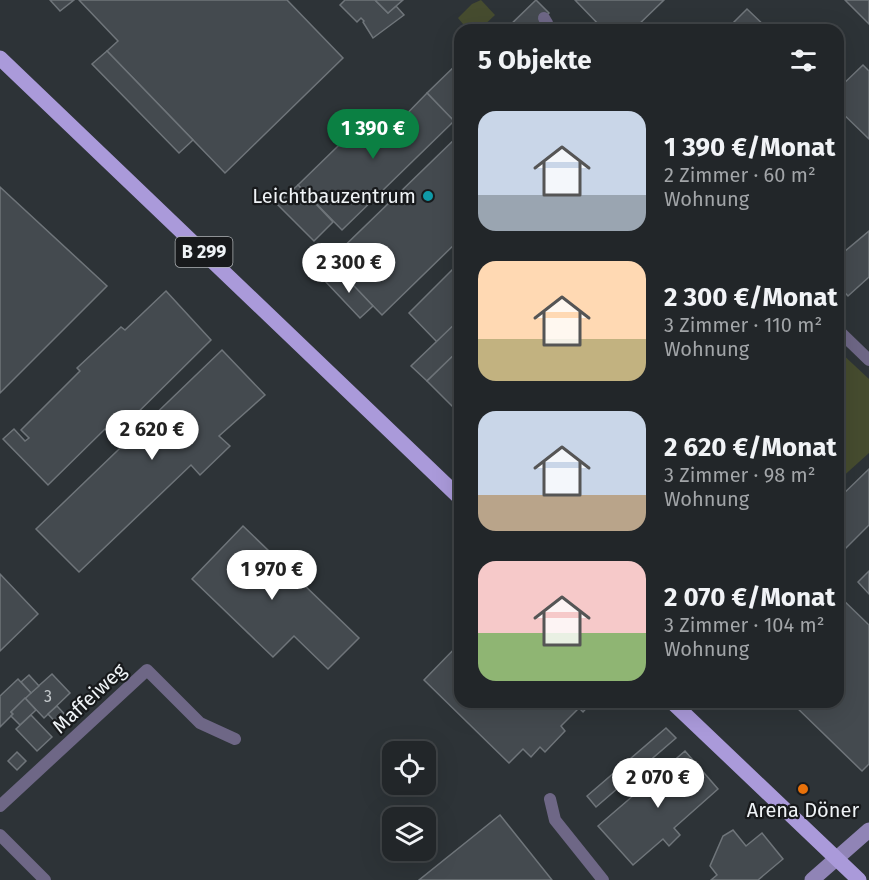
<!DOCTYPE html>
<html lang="de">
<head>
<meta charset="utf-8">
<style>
	:root { --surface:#222629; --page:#2a2e31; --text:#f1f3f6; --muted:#a2a5a8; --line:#3f4346; --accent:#0b8043 }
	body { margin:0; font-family:"Fira Sans",sans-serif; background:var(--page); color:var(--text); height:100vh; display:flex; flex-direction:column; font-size:22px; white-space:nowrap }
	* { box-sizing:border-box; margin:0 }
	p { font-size:20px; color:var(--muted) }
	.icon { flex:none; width:33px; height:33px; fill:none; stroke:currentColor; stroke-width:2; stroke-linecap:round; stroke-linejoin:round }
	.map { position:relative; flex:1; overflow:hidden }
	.panel { position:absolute; left:454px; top:24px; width:390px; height:684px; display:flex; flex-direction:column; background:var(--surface); border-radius:18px; box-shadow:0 6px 24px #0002,0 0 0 2px var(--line) }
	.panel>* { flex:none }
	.buttons { position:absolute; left:382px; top:741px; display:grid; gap:12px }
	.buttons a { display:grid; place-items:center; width:54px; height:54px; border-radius:12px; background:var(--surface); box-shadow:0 6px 24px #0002,0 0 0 2px var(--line); font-size:30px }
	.price { position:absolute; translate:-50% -51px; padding:0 14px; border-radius:21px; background:#fff; color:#222; font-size:20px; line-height:39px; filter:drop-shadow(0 2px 3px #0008) }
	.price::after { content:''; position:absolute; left:50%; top:36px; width:18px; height:14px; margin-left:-9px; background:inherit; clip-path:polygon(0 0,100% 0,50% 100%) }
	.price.current { background:var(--accent); color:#fff }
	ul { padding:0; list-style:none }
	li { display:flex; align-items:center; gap:18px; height:150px; padding:0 24px }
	li span { display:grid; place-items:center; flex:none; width:168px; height:120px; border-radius:18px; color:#555 }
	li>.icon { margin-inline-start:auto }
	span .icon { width:72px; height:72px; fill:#fffc; stroke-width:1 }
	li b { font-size:26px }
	h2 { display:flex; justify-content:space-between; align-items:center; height:72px; padding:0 24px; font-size:26px }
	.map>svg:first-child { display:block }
	.green { fill:#464c2f }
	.building { fill:#444a4f; stroke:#6f757a; stroke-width:1.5 }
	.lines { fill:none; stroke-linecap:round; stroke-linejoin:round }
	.street { stroke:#6e6786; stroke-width:12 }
	.secondary { stroke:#9084b6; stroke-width:15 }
	.primary { stroke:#aa9ada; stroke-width:15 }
	.culture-dot { fill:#0f9aa8; stroke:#181a1c; stroke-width:2 }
	.food-dot { fill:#e8710a; stroke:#181a1c; stroke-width:2 }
	.labels { text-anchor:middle; stroke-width:4.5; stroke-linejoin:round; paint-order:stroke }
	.number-label { font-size:16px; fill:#c4c9cc }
	.shield { fill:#181a1c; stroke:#aeb2b5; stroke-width:1.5 }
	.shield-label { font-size:18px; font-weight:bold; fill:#eff3f6 }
	.poi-label { font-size:20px; fill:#eff3f6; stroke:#181a1c; text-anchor:end }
	.street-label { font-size:20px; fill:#eff3f6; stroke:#181a1c }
</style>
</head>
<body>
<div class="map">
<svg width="869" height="880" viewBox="0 0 869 880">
	<rect width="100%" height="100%" fill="#2d3337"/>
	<g class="green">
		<path d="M481 0 495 15 479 30H468L458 18 472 4Z"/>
		<path d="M839 351 869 379V453L839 480Z"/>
	</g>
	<g class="building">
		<path d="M50 0H74L60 11Z"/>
		<path d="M79 0H287L343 58 225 173 107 51 118 41Z"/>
		<path d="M345 0H375L388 13 396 6 404 15 373 38 363 22 364 21 361 18 357 22 340 5Z"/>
		<path d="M375 0H403L388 13Z"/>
		<path d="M536 0 549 13 532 30H505Z"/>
		<path d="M575 0H664L633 30H604Z"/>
		<path d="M845 0H869V24Z"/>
		<path d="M747 9 768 29 726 30Z"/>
		<path d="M107 51 193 140 179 153 92 64Z"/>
		<path d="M460 61V114L454 121 427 93Z"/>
		<path d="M863 65 869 71V139L838 109V89Z"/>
		<path d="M427 93 454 121 342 230 298 185 374 111 392 129Z"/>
		<path d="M460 134V239L382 315 329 261Z"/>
		<path d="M298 185 333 222 314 241 277 204Z"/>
		<path d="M0 187 107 286 0 393Z"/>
		<path d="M869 231V277L848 296 838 285V257Z"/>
		<path d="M460 262V319L437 342 409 313Z"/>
		<path d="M339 270 373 306 360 318 326 282Z"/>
		<path d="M166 291 211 340 113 437 105 429 48 485 3 439 14 429 25 441 29 438 21 430 80 371 77 368 121 327 125 330Z"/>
		<path d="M460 319V349L427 381 411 366Z"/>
		<path d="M460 349V414L427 381Z"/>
		<path d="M222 350 265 395 219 436 230 446 200 475 191 465 79 572 36 529Z"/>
		<path d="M869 469V525L838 556V499Z"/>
		<path d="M243 526 359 638 328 669 294 636 273 657 192 579Z"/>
		<path d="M869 571V594L858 582Z"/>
		<path d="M0 574 38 614 0 651Z"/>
		<path d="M838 595 869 625V764L862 771 791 702H838Z"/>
		<path d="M460 643V702H592L583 712 579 708 561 726 565 731 545 752 540 747 531 757 523 749 509 763 424 680Z"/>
		<path d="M52 674 70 693 44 718 25 698Z"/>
		<path d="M29 675 39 686 31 693 21 682Z"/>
		<path d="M18 679 31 693 11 712 13 714 0 727V696Z"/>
		<path d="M25 698 36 710 20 725 11 716 13 714 11 712Z"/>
		<path d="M57 706 69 719 60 727 48 714Z"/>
		<path d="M31 715 52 737 37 751 16 729Z"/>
		<path d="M666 728 676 738 596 807 587 796Z"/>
		<path d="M685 751 718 789 674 828 680 835 669 846 663 839 633 865 598 826Z"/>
		<path d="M17 752 26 761 17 770 8 761Z"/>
		<path d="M500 815 552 880H419Z"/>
		<path d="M733 830 746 846 762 833 783 859 758 880H711L717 875 710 866 723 836Z"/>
	</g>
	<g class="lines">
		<g class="street">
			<path d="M544 18 547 23 548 30"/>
			<path d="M531 28 533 30"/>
			<path d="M838 330 869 360"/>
			<path d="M550 799 555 820 603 880"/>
			<path d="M0 806 147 670 200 723 235 739"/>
			<path d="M0 835 45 880"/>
		</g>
		<path class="secondary" d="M812 880 869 830"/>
		<g class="primary">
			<path d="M0 58 460 498"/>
			<path d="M672 702 859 880"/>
		</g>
	</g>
	<circle class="culture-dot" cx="428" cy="196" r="6"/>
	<circle class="food-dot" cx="803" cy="789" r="6"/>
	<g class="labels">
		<g class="number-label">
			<text x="48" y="702">3</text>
		</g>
		<rect class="shield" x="175.5" y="237" width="57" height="30" rx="4.5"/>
		<g class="shield-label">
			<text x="204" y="258">B 299</text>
		</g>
		<g class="poi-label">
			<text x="416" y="203">Leichtbauzentrum</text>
			<text x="803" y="817" text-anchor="middle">Arena Döner</text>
		</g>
		<g class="street-label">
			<text transform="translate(89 698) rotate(-43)" y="7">Maffeiweg</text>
		</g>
	</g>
</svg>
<div class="buttons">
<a><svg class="icon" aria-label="locate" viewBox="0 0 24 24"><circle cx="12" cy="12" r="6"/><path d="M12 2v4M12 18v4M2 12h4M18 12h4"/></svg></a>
<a><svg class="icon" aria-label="layers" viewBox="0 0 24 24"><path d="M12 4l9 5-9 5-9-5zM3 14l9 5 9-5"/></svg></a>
</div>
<b class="price current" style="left:373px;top:160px">1 390 €</b>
<b class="price" style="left:349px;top:294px">2 300 €</b>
<b class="price" style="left:152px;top:461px">2 620 €</b>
<b class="price" style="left:272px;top:601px">1 970 €</b>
<b class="price" style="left:658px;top:809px">2 070 €</b>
<section class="panel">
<h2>5 Objekte<svg class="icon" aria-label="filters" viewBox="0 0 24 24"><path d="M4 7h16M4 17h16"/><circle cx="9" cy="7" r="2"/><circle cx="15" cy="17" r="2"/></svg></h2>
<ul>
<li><span style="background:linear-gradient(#c9d6e8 70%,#9aa5b1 0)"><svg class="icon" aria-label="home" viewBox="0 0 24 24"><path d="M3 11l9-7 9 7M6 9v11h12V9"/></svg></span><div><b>1 390 €/Monat</b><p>2 Zimmer · 60 m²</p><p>Wohnung</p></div></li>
<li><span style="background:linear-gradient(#ffd9b3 65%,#c2b280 0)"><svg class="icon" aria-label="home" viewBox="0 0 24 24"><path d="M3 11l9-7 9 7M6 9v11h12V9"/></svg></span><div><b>2 300 €/Monat</b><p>3 Zimmer · 110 m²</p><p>Wohnung</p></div></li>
<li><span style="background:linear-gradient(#c9d6e8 70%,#b9a48a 0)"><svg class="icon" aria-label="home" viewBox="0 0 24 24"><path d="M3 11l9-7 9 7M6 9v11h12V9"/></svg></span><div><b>2 620 €/Monat</b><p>3 Zimmer · 98 m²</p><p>Wohnung</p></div></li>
<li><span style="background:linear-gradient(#f6c9c9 60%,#8fb573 0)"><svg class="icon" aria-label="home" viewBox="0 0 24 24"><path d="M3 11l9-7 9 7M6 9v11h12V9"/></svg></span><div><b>2 070 €/Monat</b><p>3 Zimmer · 104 m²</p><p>Wohnung</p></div></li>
</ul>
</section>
</div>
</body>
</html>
